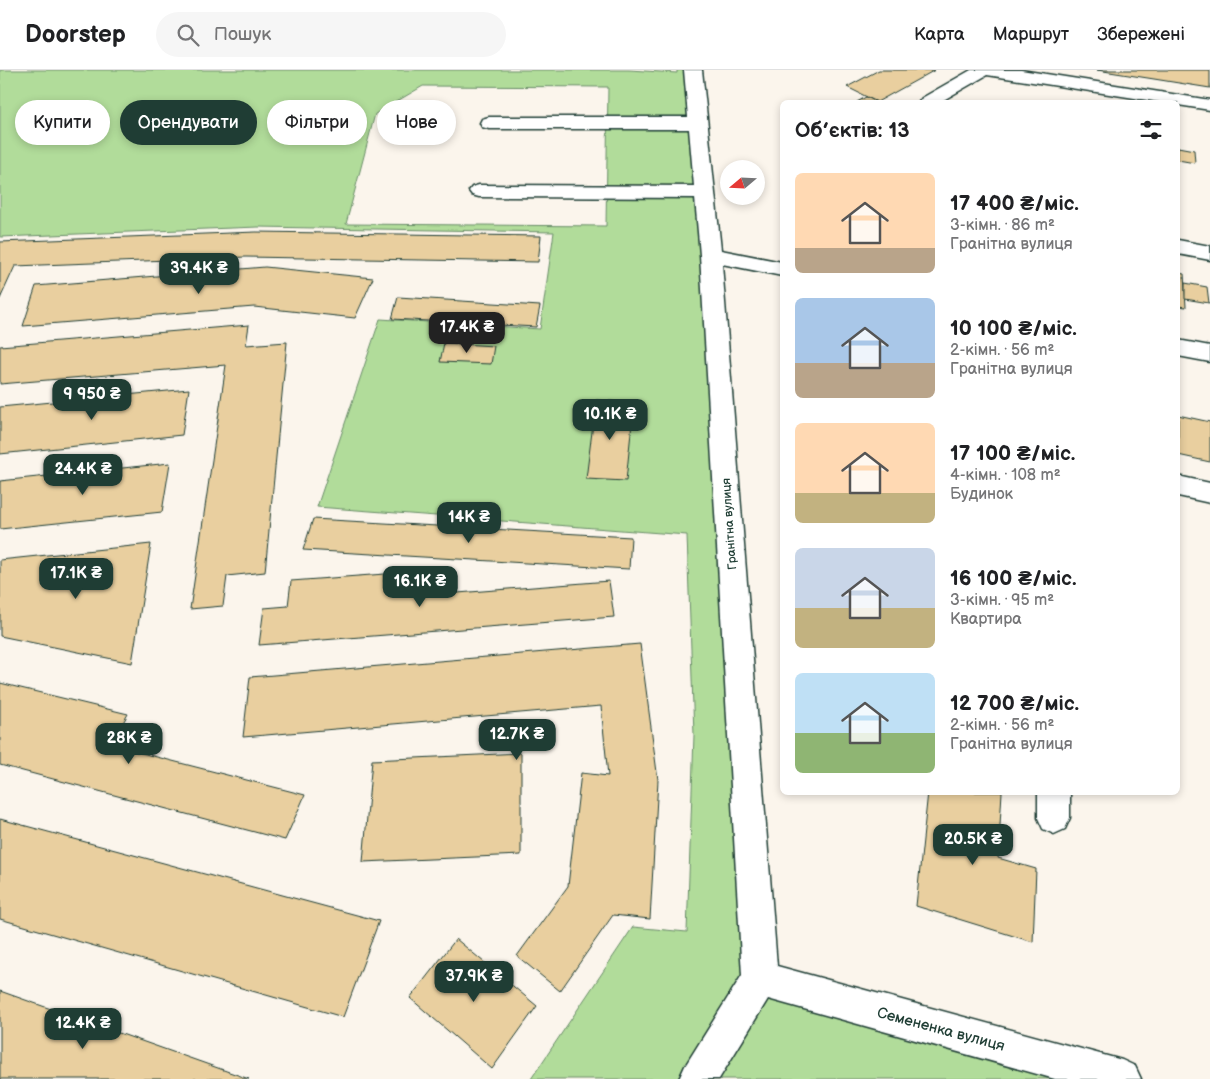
<!DOCTYPE html>
<html lang="uk">
<head>
<meta charset="utf-8">
<style>
	:root { --surface:#fff; --page:#f6f6f6; --text:#202124; --muted:#757577; --line:#e0e0e0; --accent:#1f3d34 }
	body { margin:0; font-family:"Balsamiq Sans",sans-serif; background:var(--page); color:var(--text); height:100vh; display:flex; flex-direction:column; font-size:19px; white-space:nowrap }
	* { box-sizing:border-box; margin:0 }
	p { font-size:16px; color:var(--muted) }
	.icon { flex:none; width:28px; height:28px; fill:none; stroke:currentColor; stroke-width:2; stroke-linecap:round; stroke-linejoin:round }
	.map { position:relative; flex:1; overflow:hidden }
	.panel { position:absolute; left:780px; top:30px; width:400px; height:695px; display:flex; flex-direction:column; background:var(--surface); border-radius:8px; box-shadow:0 2px 8px #0003 }
	.panel>* { flex:none }
	.banner { position:absolute; left:15px; top:30px; width:475px; height:45px; display:flex; gap:10px }
	.needle { width:32px; rotate:251deg }
	.tools { position:absolute; left:720px; top:90px; display:grid; gap:10px }
	.tools a { display:grid; place-items:center; width:45px; height:45px; border-radius:50%; background:var(--surface); box-shadow:0 2px 8px #0003; font-size:25px }
	.price { position:absolute; translate:-50% -42px; padding:0 11px; border-radius:10px; background:var(--accent); color:#fff; font-size:16px; line-height:32px; filter:drop-shadow(0 1px 2px #0008) }
	.price::after { content:''; position:absolute; left:50%; top:30px; width:15px; height:11px; margin-left:-8px; background:inherit; clip-path:polygon(0 0,100% 0,50% 100%) }
	.price.on { background:#222; color:#fff }
	ul { padding:0; list-style:none }
	li { display:flex; align-items:center; gap:15px; height:125px; padding:0 15px }
	li span { display:grid; place-items:center; flex:none; width:140px; height:100px; border-radius:8px; color:#555 }
	li>.icon { margin-inline-start:auto }
	span .icon { width:60px; height:60px; fill:#fffc; stroke-width:1 }
	li b { font-size:21px }
	h2 { display:flex; justify-content:space-between; align-items:center; height:60px; padding:0 15px; font-size:21px }
	.tag { padding:0 18px; border-radius:22px; background:var(--surface); box-shadow:0 2px 8px #0003; font-size:18px; line-height:45px }
	.tag.on { background:var(--accent); color:#fff }
	header { display:flex; align-items:center; gap:30px; box-sizing:border-box; height:70px; padding:0 25px; background:var(--surface); border-bottom:1px solid var(--line) }
	header strong { font-size:24px }
	nav { display:flex; gap:28px; margin-inline-start:auto; font-size:18px }
	.search { width:350px; height:45px; background:var(--page); display:flex; align-items:center; gap:12px; box-sizing:border-box; padding:0 18px; border-radius:28px; color:var(--muted); font-size:19px }
	.map>svg:first-child { display:block }
	.green { fill:#b1dc9a; stroke:#688c67; fill-rule:evenodd }
	.building { fill:#e9cf9f; stroke:#1f3d34 }
	.lines { fill:none; stroke-linecap:round; stroke-linejoin:round }
	.minor-casing { stroke:#1f3d34; stroke-width:3 }
	.minor { fill:#fff; fill-rule:evenodd }
	.labels { text-anchor:middle; stroke-width:4; stroke-linejoin:round; paint-order:stroke }
	.street-label { font-size:12px; fill:#1f3d34; stroke:#fff }
	.near-street-label { font-size:15px; fill:#1f3d34; stroke:#fff }
</style>
</head>
<body>
<header>
<strong>Doorstep</strong>
<div class="search"><svg class="icon" aria-label="search" viewBox="0 0 24 24"><circle cx="10" cy="10" r="6"/><path d="M15 15l6 6"/></svg>Пошук</div>
<nav><a>Карта</a><a>Маршрут</a><a>Збережені</a></nav>
</header>
<div class="map">
<svg width="1210" height="1009" viewBox="0 0 1210 1009">
	<rect width="100%" height="100%" fill="#fbf5ec"/>
	<filter id="ink" filterUnits="userSpaceOnUse"><feTurbulence type="fractalNoise" baseFrequency=".02" numOctaves="2"/><feDisplacementMap in="SourceGraphic" scale="10" xChannelSelector="R" yChannelSelector="G"/><feConvolveMatrix kernelMatrix="1 2 1 2 8 2 1 2 1" color-interpolation-filters="sRGB"/></filter>
	<g filter="url(#ink)">
		<path class="green" d="M0 0H629L677 3V0H693L760 909 1058 1009H531L633 857 687 862 694 665 687 465 317 437 380 249 540 259 554 162 258 157 0 167ZM423 16 608 17 606 156 346 154 375 44Z"/>
		<g class="building">
			<path d="M879 0H935L877 32 847 17Z"/>
			<path d="M1097 0H1210V18L1154 9Z"/>
			<path d="M866 27 877 32H857Z"/>
			<path d="M1178 77 1194 80 1195 93 1178 90Z"/>
			<path d="M256 162 541 166 538 192 246 187 15 196 0 229V172Z"/>
			<path d="M265 197 373 208 355 248 254 237 23 256 36 216Z"/>
			<path d="M1178 203 1184 204 1186 237 1178 236Z"/>
			<path d="M1185 213 1207 217 1209 233 1185 229Z"/>
			<path d="M398 227 540 236 536 257 392 249Z"/>
			<path d="M249 255 246 275 287 272 265 502 227 506 223 536 190 539 226 295 0 314V276Z"/>
			<path d="M444 273 494 276 491 294 440 292Z"/>
			<path d="M189 319 182 365 0 384V337Z"/>
			<path d="M596 330 634 333 626 411 586 409Z"/>
			<path d="M1178 345 1210 352V392L1178 385Z"/>
			<path d="M170 393 162 442 0 459V411Z"/>
			<path d="M313 449 631 467 629 499 303 480Z"/>
			<path d="M151 474 132 593 0 566V490Z"/>
			<path d="M385 504 384 512 445 508V524L609 511 614 547 259 575 264 538 288 536 291 511Z"/>
			<path d="M640 574 658 710 650 849 613 845 560 921 517 886 568 816 581 703 608 706 601 636 243 667 250 607Z"/>
			<path d="M0 613 128 644 110 675 305 725 285 770 0 695Z"/>
			<path d="M521 683V785L363 792 372 690Z"/>
			<path d="M928 722H1002L998 788 1036 799 1033 872 916 836Z"/>
			<path d="M0 749 379 851 343 947 0 849Z"/>
			<path d="M456 869 537 936 492 999 410 928Z"/>
			<path d="M0 921 249 1009H0Z"/>
		</g>
		<g class="lines">
			<defs>
				<g id="minor">
					<path d="M684 0H702L721 180 782 192V206L722 194 777 896 1122 990 1135 996 1141 1009H1055L768 929 719 1009H679L685 996 742 905 700 185 695 128 479 127 472 125 469 121 472 117 479 115 694 116 689 59H489L482 57 480 53 482 49 489 47H688Z"/>
					<path d="M971 0H1021L1210 30V40L1178 35V32H1160L987 5 940 32H919L922 28Z"/>
					<path d="M1178 170 1210 176V190L1178 184Z"/>
					<path d="M1178 270 1210 276V292L1178 286Z"/>
					<path d="M1178 406 1210 413V433L1178 426Z"/>
					<path d="M1038 722H1070V748L1065 759 1054 764 1043 759 1038 748Z"/>
				</g>
			</defs>
			<use href="#minor" class="minor-casing"/>
			<use href="#minor" class="minor"/>
		</g>
	</g>
	<g class="labels">
		<g class="street-label">
			<text transform="translate(729 454) rotate(-94)" y="4">Гранітна вулиця</text>
		</g>
		<g class="near-street-label">
			<text transform="translate(941 959) rotate(15)" y="5">Семененка вулиця</text>
		</g>
	</g>
</svg>
<div class="tools">
<a><svg class="needle" viewBox="-14 -14 28 28"><path d="M0-13l5 13h-10z" fill="#e53935"/><path d="M0 13l5-13h-10z" fill="#757577"/></svg></a>
</div>
<b class="price" style="left:199px;top:225px">39.4K ₴</b>
<b class="price on" style="left:467px;top:284px">17.4K ₴</b>
<b class="price" style="left:92px;top:351px">9 950 ₴</b>
<b class="price" style="left:610px;top:371px">10.1K ₴</b>
<b class="price" style="left:83px;top:426px">24.4K ₴</b>
<b class="price" style="left:469px;top:474px">14K ₴</b>
<b class="price" style="left:76px;top:530px">17.1K ₴</b>
<b class="price" style="left:420px;top:538px">16.1K ₴</b>
<b class="price" style="left:517px;top:691px">12.7K ₴</b>
<b class="price" style="left:129px;top:695px">28K ₴</b>
<b class="price" style="left:973px;top:796px">20.5K ₴</b>
<b class="price" style="left:474px;top:933px">37.9K ₴</b>
<b class="price" style="left:83px;top:980px">12.4K ₴</b>
<div class="banner">
<a class="tag">Купити</a>
<a class="tag on">Орендувати</a>
<a class="tag">Фільтри</a>
<a class="tag">Нове</a>
</div>
<section class="panel">
<h2>Об’єктів: 13<svg class="icon" aria-label="filters" viewBox="0 0 24 24"><path d="M4 7h16M4 17h16"/><circle cx="9" cy="7" r="2"/><circle cx="15" cy="17" r="2"/></svg></h2>
<ul>
<li><span style="background:linear-gradient(#ffd9b3 75%,#b9a48a 0)"><svg class="icon" aria-label="home" viewBox="0 0 24 24"><path d="M3 11l9-7 9 7M6 9v11h12V9"/></svg></span><div><b>17 400 ₴/міс.</b><p>3-кімн. · 86 m²</p><p>Гранітна вулиця</p></div></li>
<li><span style="background:linear-gradient(#a9c7e8 65%,#b9a48a 0)"><svg class="icon" aria-label="home" viewBox="0 0 24 24"><path d="M3 11l9-7 9 7M6 9v11h12V9"/></svg></span><div><b>10 100 ₴/міс.</b><p>2-кімн. · 56 m²</p><p>Гранітна вулиця</p></div></li>
<li><span style="background:linear-gradient(#ffd9b3 70%,#c2b280 0)"><svg class="icon" aria-label="home" viewBox="0 0 24 24"><path d="M3 11l9-7 9 7M6 9v11h12V9"/></svg></span><div><b>17 100 ₴/міс.</b><p>4-кімн. · 108 m²</p><p>Будинок</p></div></li>
<li><span style="background:linear-gradient(#c9d6e8 60%,#c2b280 0)"><svg class="icon" aria-label="home" viewBox="0 0 24 24"><path d="M3 11l9-7 9 7M6 9v11h12V9"/></svg></span><div><b>16 100 ₴/міс.</b><p>3-кімн. · 95 m²</p><p>Квартира</p></div></li>
<li><span style="background:linear-gradient(#bfe0f5 60%,#8fb573 0)"><svg class="icon" aria-label="home" viewBox="0 0 24 24"><path d="M3 11l9-7 9 7M6 9v11h12V9"/></svg></span><div><b>12 700 ₴/міс.</b><p>2-кімн. · 56 m²</p><p>Гранітна вулиця</p></div></li>
</ul>
</section>
</div>
</body>
</html>
